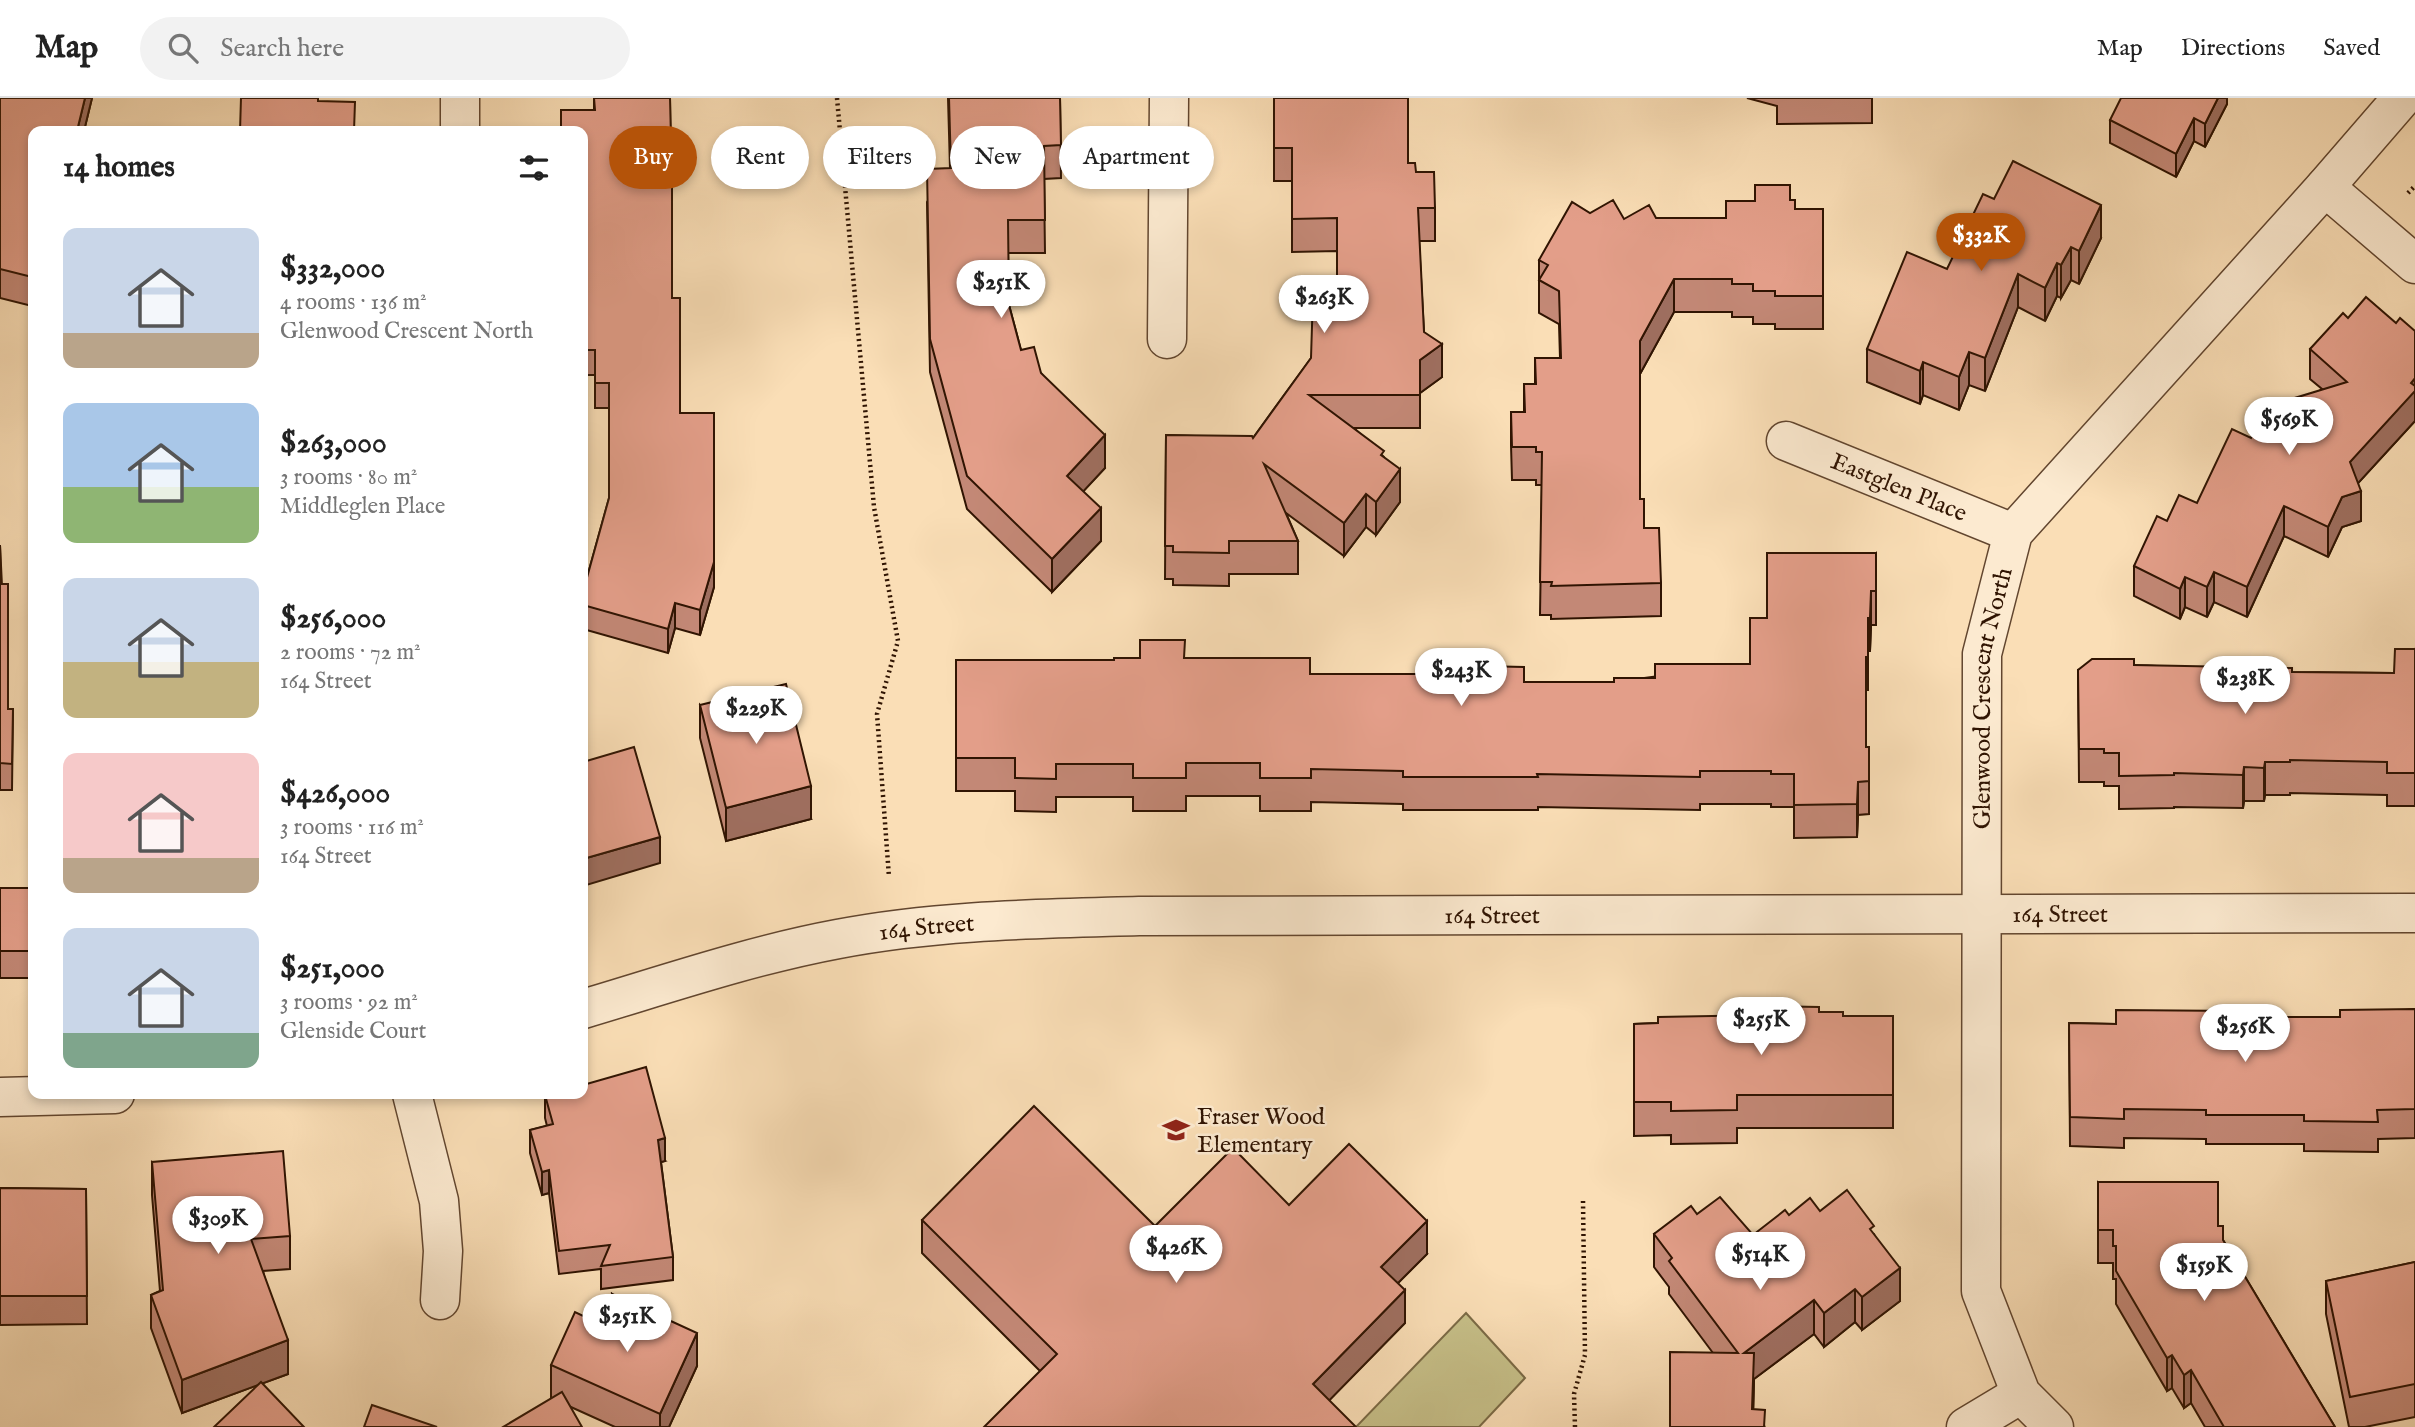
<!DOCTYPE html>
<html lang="en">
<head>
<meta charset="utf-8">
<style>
	:root { --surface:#fff; --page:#f2f2f2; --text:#222; --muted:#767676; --line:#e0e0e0; --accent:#b45309 }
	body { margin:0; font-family:"IM FELL English",serif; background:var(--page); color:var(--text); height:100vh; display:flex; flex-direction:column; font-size:26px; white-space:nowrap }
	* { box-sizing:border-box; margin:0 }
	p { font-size:23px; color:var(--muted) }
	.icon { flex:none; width:38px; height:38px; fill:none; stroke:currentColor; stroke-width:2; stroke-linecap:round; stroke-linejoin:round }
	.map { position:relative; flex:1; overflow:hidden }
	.drawer { position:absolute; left:28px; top:28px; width:560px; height:973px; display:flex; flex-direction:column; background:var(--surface); border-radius:14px; box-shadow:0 4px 10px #0003 }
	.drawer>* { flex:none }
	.banner { position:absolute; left:609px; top:28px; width:665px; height:63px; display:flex; gap:14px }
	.price { position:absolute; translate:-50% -60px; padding:0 16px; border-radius:24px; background:#fff; color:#222; font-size:23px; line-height:46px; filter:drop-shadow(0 2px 4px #0008) }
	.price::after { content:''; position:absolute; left:50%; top:42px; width:21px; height:16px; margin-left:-10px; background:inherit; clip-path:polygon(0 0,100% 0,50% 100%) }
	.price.selected { background:var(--accent); color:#fff }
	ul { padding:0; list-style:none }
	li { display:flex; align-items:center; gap:21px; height:175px; padding:0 35px }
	li span { display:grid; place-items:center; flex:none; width:196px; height:140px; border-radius:14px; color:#555 }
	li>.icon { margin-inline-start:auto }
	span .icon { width:84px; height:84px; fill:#fffc; stroke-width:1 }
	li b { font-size:30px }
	h2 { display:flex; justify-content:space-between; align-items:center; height:84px; padding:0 35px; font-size:30px }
	.chip { padding:0 24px; border-radius:32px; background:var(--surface); box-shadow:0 4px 10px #0003; font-size:24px; line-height:63px }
	.chip.selected { background:var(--accent); color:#fff }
	header { display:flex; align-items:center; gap:42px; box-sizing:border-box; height:98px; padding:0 35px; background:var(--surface); border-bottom:2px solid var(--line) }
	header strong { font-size:33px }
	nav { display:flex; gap:38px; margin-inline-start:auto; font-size:24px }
	.search { width:490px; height:63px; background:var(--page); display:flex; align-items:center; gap:18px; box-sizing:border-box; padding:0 24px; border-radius:38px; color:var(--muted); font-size:26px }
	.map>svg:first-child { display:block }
	.green { fill:#c6bf88; stroke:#7b6a45; stroke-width:2 }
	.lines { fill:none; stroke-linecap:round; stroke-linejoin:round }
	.minor-casing { stroke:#62462f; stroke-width:41 }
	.path { stroke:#301402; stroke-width:4.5; stroke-dasharray:2 3.5; stroke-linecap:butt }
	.minor { stroke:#fcead0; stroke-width:38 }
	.wall { fill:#c38876; stroke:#301402; stroke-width:2 }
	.shaded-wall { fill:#9f6f60; stroke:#301402; stroke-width:2 }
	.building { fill:#e39e89; stroke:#301402; stroke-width:2 }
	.labels { text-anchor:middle; stroke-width:5; stroke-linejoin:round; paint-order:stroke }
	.street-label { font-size:24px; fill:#301402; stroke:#fcead0 }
	.poi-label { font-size:24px; fill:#301402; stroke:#fcead0; text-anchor:start }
</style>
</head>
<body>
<header>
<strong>Map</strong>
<div class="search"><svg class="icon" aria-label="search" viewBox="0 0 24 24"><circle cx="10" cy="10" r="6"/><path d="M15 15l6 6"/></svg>Search here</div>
<nav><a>Map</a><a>Directions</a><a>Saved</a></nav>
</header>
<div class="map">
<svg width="2415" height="1329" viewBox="0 0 2415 1329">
	<rect width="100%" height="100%" fill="#fadeb6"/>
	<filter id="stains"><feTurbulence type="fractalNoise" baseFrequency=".00286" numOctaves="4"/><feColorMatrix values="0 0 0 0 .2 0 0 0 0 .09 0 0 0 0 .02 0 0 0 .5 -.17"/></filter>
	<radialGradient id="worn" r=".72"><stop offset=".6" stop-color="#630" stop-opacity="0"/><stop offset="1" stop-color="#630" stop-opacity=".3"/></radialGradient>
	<path class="green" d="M1466 1215 1525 1280 1479 1329H1356Z"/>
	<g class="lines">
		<defs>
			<g id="minor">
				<path d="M460 33V0"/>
				<path d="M2325 89 2415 166"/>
				<path d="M1167 241 1169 0"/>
				<path id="s1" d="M1786 343 2013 435"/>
				<path id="s2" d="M583 911C667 886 752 857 838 841 937 822 1038 821 1139 818L2415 815"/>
				<path d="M412 996 439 1103 443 1153 440 1202"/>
				<path d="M0 999 115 996"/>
				<path d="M1966 1329 2021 1296"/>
				<path id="s3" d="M2054 1329 2021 1296 1981 1193 1982 556 2013 435 2325 89 2402 0"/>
			</g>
		</defs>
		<use href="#minor" class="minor-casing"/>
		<g class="path">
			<path d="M837 0 874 409 898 543 877 616 889 779"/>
			<path d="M2408 95 2415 88"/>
			<path d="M1575 1329 1574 1296 1585 1257 1583 1102"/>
		</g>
		<use href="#minor" class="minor"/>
	</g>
	<g class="wall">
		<path d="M0 0H92L84 33H33L32 208 0 200Z"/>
		<path d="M594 0H670L672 200 680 315 714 489 700 537 675 530 668 555 583 531V494L609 400V310H595V277H583V200H587V155H583V33L594 12Z"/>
		<path d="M948 0H1060L1061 80 1044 81 1045 155H1008L1009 207 1021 252 1041 275 1105 370 1083 393 1101 443 1052 494 967 411 930 274 927 104 950 70Z"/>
		<path d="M1274 0 1408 65 1416 74 1435 110V143H1419L1424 234 1442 279 1420 295V330H1354L1384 359 1400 404 1376 437 1366 429 1344 458 1286 415 1298 443V476H1229V488L1173 487V481H1165L1166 337 1253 340 1311 260 1337 196V153L1292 154V83H1274Z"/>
		<path d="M1747 0H1872V25L1777 26V8Z"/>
		<path d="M2227 0V6L2205 49 2194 43 2176 79 2110 45V22Z"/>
		<path d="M1994 101 2101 140 2079 186 2071 182 2061 200 2057 198 2045 223 2018 209 1985 293 1969 287 1959 312 1923 297 1920 306 1867 284V251L1947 171Z"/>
		<path d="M1790 102 1795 111H1823V231H1775V226H1753V219H1732V214H1674L1640 276V401L1644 430 1661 485V518L1551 521V517H1540L1542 387H1536V382H1512L1511 347V314H1524V286H1535V260H1560L1559 226 1539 215V162L1590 115 1624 121 1726 120Z"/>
		<path d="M2348 220 2396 225 2415 233V323L2358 385 2361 423 2342 429 2328 459 2284 438 2247 519 2214 504 2207 519 2185 509 2180 521 2134 498V468L2167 423 2197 405 2251 340 2322 291 2310 281V251Z"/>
		<path d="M0 447 8 611H13L12 692H0Z"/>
		<path d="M1876 455V527H1871L1870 553H1868V592H1866V649H1869V716L1858 717 1857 739 1794 740V709H1771V706H1700V712L1538 709V712H1403V706L1311 704V713H1260V698H1186V713H1133V699H1056V714L1015 713V693H956V562H1114L1185 560 1310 576 1524 584H1614L1750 566 1767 520Z"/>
		<path d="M2415 551V708H2387V697L2290 695V697H2265L2264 703H2244L2243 710 2174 709V710L2119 711V688H2104V684H2079L2078 572 2134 567 2292 574 2394 575Z"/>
		<path d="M700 607 811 721 726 743 700 640Z"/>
		<rect x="0" y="790" width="33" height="90"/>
		<path d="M2415 911V1040L2378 1041V1054L2304 1053V1046H2206V1041L2124 1040V1050L2070 1048 2069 925 2116 926 2238 919H2340Z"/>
		<path d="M1819 914 1843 918H1893V1030H1737V1045L1671 1046V1037L1634 1038V926L1658 925Z"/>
		<path d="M545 997 665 1063 661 1064 673 1159V1182L601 1191V1171L559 1176 549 1095 542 1097 530 1055V1032L547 1028 545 1020Z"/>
		<path d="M152 1064 290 1138V1171L263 1173 288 1276 182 1315 151 1230V1197L160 1193 152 1097Z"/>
		<path d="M2098 1084 2218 1128 2223 1142 2335 1329H2205L2191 1305 2184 1310 2172 1290 2167 1293 2116 1206V1181H2113V1165H2098Z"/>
		<path d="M0 1090 86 1091 87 1226 0 1227Z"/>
		<path d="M1289 1107 1427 1156 1398 1185 1405 1225 1329 1302 1040 1273 922 1155V1122L1155 1128Z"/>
		<path d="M1697 1116 1753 1137 1789 1117 1874 1136 1900 1203 1862 1232 1855 1224 1824 1249 1814 1236 1754 1281 1753 1311 1765 1329 1713 1255 1669 1196V1189L1654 1169V1136Z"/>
		<path d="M2415 1164V1319L2365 1329H2349L2326 1216V1183Z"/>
		<path d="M612 1196 697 1268 669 1329H615L551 1300V1267L612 1232Z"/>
	</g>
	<g class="shaded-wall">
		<path d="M85 0H92L84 33H77Z"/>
		<path d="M2218 0H2227V6L2205 49V26Z"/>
		<path d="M2194 20V43L2176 79V56Z"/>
		<path d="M2101 107V140L2079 186V153Z"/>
		<path d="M2071 149V182L2061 200V167Z"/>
		<path d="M2057 165V198L2045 223V190Z"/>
		<path d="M33 173V203L32 208V179Z"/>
		<path d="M2018 176V209L1985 293V260Z"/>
		<path d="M1674 181V214L1640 276V243Z"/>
		<path d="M1442 246V279L1420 295V262Z"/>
		<path d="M1969 254V287L1959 312V279Z"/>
		<path d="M1923 264V297L1920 306V273Z"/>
		<path d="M2415 280V323L2350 394V364Z"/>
		<path d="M1105 337V370L1067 411V378Z"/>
		<path d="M1400 371V404L1376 437V404Z"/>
		<path d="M2361 393V423L2342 429 2328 459V429L2342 399Z"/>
		<path d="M1366 396V429L1344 458V425Z"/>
		<path d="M2284 408V438L2247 519V489Z"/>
		<path d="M1101 410V443L1052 494V461Z"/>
		<path d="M714 464V489L700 537V512Z"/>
		<path d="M2214 474V504L2207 519V489Z"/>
		<path d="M2185 479V509L2180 521V491Z"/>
		<path d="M1871 493V527L1870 553V520Z"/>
		<path d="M675 505V530L668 555V531Z"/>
		<path d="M2265 664V697L2264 703V670Z"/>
		<path d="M2244 669V703L2243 710V677Z"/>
		<path d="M1858 684V717L1857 739V706Z"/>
		<path d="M811 688V721L726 743V710Z"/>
		<path d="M660 739V765L583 788V761Z"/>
		<path d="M665 1040V1063L658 1065V1042Z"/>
		<path d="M549 1072V1095L542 1097V1074Z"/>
		<path d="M1427 1123V1156L1381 1202V1169Z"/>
		<path d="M1900 1170V1203L1862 1232V1199Z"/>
		<path d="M1855 1191V1224L1824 1249V1215Z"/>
		<path d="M1405 1192V1225L1313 1319V1286Z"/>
		<path d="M1814 1202V1236L1754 1281 1753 1329 1744 1255Z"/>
		<path d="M697 1235V1268L669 1329H660V1316Z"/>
		<path d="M288 1242V1276L182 1315V1282Z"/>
		<path d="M2172 1257V1290L2167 1293V1260Z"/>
		<path d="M2191 1272V1305L2184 1310V1277Z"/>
	</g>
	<g class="building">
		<path d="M0 0H85L77 33H33V173L32 179 0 171Z"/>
		<path d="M241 0H318V3L355 4 354 33H240Z"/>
		<path d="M594 0H670L672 81V200H680V315H714V464L700 512 675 505 668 531 583 507V494L609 400V285H595V252H583V200H587V130H583V33H561V12H595Z"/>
		<path d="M949 0H1060L1061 47 1044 48 1045 122H1008L1009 207 1021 252 1034 249 1041 275 1105 337 1067 378 1101 410 1052 461 967 378 930 241 927 71 951 70Z"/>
		<path d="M1274 0H1408V65H1415L1416 74H1434L1435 110H1418L1424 234 1442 246 1420 262V297H1309L1384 353 1381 357 1400 371 1376 404 1366 396 1344 425 1264 366 1298 443H1229V455L1173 454V448H1165L1166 337 1252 338 1253 340 1311 260 1313 196H1337V120L1292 121V50H1274Z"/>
		<path d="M2121 0H2218L2205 26 2194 20 2176 56 2110 22Z"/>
		<path d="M2013 63 2101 107 2079 153 2071 149 2061 167 2057 165 2045 190 2018 176 1985 260 1969 254 1959 279 1923 264 1920 273 1867 251 1907 154 1947 171 1983 96 1994 101Z"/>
		<path d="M1755 87H1790V102H1795V111H1823V198H1775V193H1753V186H1732V181H1674L1640 243V401H1644V430H1659L1661 485 1551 488 1552 484H1540L1542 354H1536V349H1512L1511 314H1525L1524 286H1536L1535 260H1561L1559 193 1539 182 1548 167 1539 162 1572 104 1590 115 1613 102 1624 121 1649 107 1656 120H1726V103H1755Z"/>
		<path d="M2366 199 2396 225 2400 220 2415 233V280L2411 285 2415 288V293L2350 364 2361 393 2342 399 2328 429 2284 408 2247 489 2214 474 2207 489 2185 479 2180 491 2134 468 2157 418 2167 423 2179 397 2197 405 2232 331 2251 340 2265 309 2347 284 2310 251 2343 215 2348 220Z"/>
		<path d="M0 447 1 486H8V611H13L12 666 0 665Z"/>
		<path d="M1767 455H1876V493H1871L1870 520H1868V559H1866V649H1869V683L1858 684 1857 706 1794 707V676H1771V673H1700V679L1537 676 1538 679H1403V673L1311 671V680H1260V665H1186V680H1133V666H1056V681L1015 680V660H956V562H1114V560H1140V542H1185L1184 560H1310V576H1480V568L1524 569V584H1614V580H1655V566H1750V520H1767Z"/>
		<path d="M2395 551H2415V675H2387V664L2290 662V664H2265L2264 670 2244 669 2243 677 2174 675V677L2119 678V655H2104V651H2079L2078 572 2092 561H2134V567L2292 570V574L2394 575Z"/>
		<path d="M786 586 811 688 726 710 700 607Z"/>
		<path d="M634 649 660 739 583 761V664Z"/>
		<rect x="0" y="790" width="33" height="63"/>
		<path d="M1767 908 1819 909V914H1843V918H1893V997H1737V1012L1671 1013V1004H1634V926L1658 925V919L1767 917Z"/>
		<path d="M2415 911V1011L2377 1012 2378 1024 2304 1023V1017H2206V1012L2124 1011V1021L2070 1019 2069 925 2116 926V912L2238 913V919H2340V912Z"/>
		<path d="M646 969 665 1040 658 1042 673 1159 601 1168 610 1147 559 1153 549 1072 542 1074 530 1032 553 1026 545 997 549 996H583V987Z"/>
		<path d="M1034 1008 1155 1128 1233 1050 1289 1107 1349 1046 1427 1123 1381 1169 1405 1192 1313 1286 1356 1329H984L1057 1256 922 1122Z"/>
		<path d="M283 1053 290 1138 251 1141 288 1242 182 1282 151 1197 163 1192 152 1064Z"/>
		<path d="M2098 1084H2218V1128H2223V1142L2335 1329H2224L2191 1272 2184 1277 2172 1257 2167 1260 2116 1173V1148H2113V1132H2098Z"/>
		<path d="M0 1090 86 1091 87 1198H0Z"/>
		<path d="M1847 1092 1874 1128 1870 1131 1900 1170 1862 1199 1855 1191 1824 1215 1814 1202 1744 1255H1754L1752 1311 1765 1312 1764 1329H1670V1254L1738 1255 1669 1163 1672 1160 1654 1136 1691 1108 1697 1116 1720 1099 1753 1137 1785 1112 1789 1117 1810 1100 1820 1113Z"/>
		<path d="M2415 1164V1286L2350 1299 2326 1183Z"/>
		<path d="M612 1196 697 1235 660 1316 551 1267 575 1214 617 1234Z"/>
		<path d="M261 1284 304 1329H214Z"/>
		<path d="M562 1294 582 1329H503Z"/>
		<path d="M372 1307 437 1329H364Z"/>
	</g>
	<defs>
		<symbol id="school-bare" viewBox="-9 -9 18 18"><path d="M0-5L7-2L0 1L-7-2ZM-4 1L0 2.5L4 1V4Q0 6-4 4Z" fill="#8f2418" stroke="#fcead0" stroke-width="2.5" paint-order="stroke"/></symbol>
	</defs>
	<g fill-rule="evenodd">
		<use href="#school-bare" x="1157" y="1013" width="38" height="38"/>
	</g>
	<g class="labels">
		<g class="street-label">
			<text dy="8" stroke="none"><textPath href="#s1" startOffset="122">Eastglen Place</textPath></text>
			<text dy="8" stroke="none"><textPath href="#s3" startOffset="751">Glenwood Crescent North</textPath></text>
			<text dy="8" stroke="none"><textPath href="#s2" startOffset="1488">164 Street</textPath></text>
			<text dy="8" stroke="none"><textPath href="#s2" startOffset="920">164 Street</textPath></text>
			<text dy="8" stroke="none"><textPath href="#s2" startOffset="354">164 Street</textPath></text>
		</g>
		<g class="poi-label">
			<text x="1197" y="1026">Fraser Wood<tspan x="1197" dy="28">Elementary</tspan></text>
		</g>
	</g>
	<rect width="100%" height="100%" filter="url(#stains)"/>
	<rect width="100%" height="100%" fill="url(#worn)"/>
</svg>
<b class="price selected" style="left:1981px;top:175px">$332K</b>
<b class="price" style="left:1001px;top:222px">$251K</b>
<b class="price" style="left:1324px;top:237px">$263K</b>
<b class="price" style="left:2289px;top:359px">$569K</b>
<b class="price" style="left:1461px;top:610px">$243K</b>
<b class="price" style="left:2245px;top:618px">$238K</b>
<b class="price" style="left:756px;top:648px">$229K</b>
<b class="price" style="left:1761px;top:959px">$255K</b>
<b class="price" style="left:2245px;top:966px">$256K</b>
<b class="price" style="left:218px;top:1158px">$309K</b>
<b class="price" style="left:1176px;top:1187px">$426K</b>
<b class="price" style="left:1760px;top:1194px">$514K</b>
<b class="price" style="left:2204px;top:1205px">$159K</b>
<b class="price" style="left:627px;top:1256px">$251K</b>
<div class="banner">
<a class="chip selected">Buy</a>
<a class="chip">Rent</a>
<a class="chip">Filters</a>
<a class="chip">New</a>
<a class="chip">Apartment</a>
</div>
<section class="drawer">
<h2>14 homes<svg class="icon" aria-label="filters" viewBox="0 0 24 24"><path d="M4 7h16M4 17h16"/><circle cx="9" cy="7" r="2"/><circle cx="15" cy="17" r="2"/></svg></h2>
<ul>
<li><span style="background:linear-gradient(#c9d6e8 75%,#b9a48a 0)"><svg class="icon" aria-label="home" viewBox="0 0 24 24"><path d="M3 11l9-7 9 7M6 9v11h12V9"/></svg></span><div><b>$332,000</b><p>4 rooms · 136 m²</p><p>Glenwood Crescent North</p></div></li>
<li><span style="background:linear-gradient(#a9c7e8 60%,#8fb573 0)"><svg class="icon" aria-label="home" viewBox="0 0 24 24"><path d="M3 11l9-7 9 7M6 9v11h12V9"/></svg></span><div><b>$263,000</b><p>3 rooms · 80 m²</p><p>Middleglen Place</p></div></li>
<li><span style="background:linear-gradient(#c9d6e8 60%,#c2b280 0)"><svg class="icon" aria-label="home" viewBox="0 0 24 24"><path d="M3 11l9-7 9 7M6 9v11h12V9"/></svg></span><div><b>$256,000</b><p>2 rooms · 72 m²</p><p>164 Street</p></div></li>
<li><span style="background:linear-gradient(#f6c9c9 75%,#b9a48a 0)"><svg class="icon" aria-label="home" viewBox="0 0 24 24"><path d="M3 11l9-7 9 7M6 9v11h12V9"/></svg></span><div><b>$426,000</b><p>3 rooms · 116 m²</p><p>164 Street</p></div></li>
<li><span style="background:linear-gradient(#c9d6e8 75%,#7fa58c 0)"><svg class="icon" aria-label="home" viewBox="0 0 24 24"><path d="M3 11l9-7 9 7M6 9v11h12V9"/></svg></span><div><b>$251,000</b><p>3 rooms · 92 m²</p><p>Glenside Court</p></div></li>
</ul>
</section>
</div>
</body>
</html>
